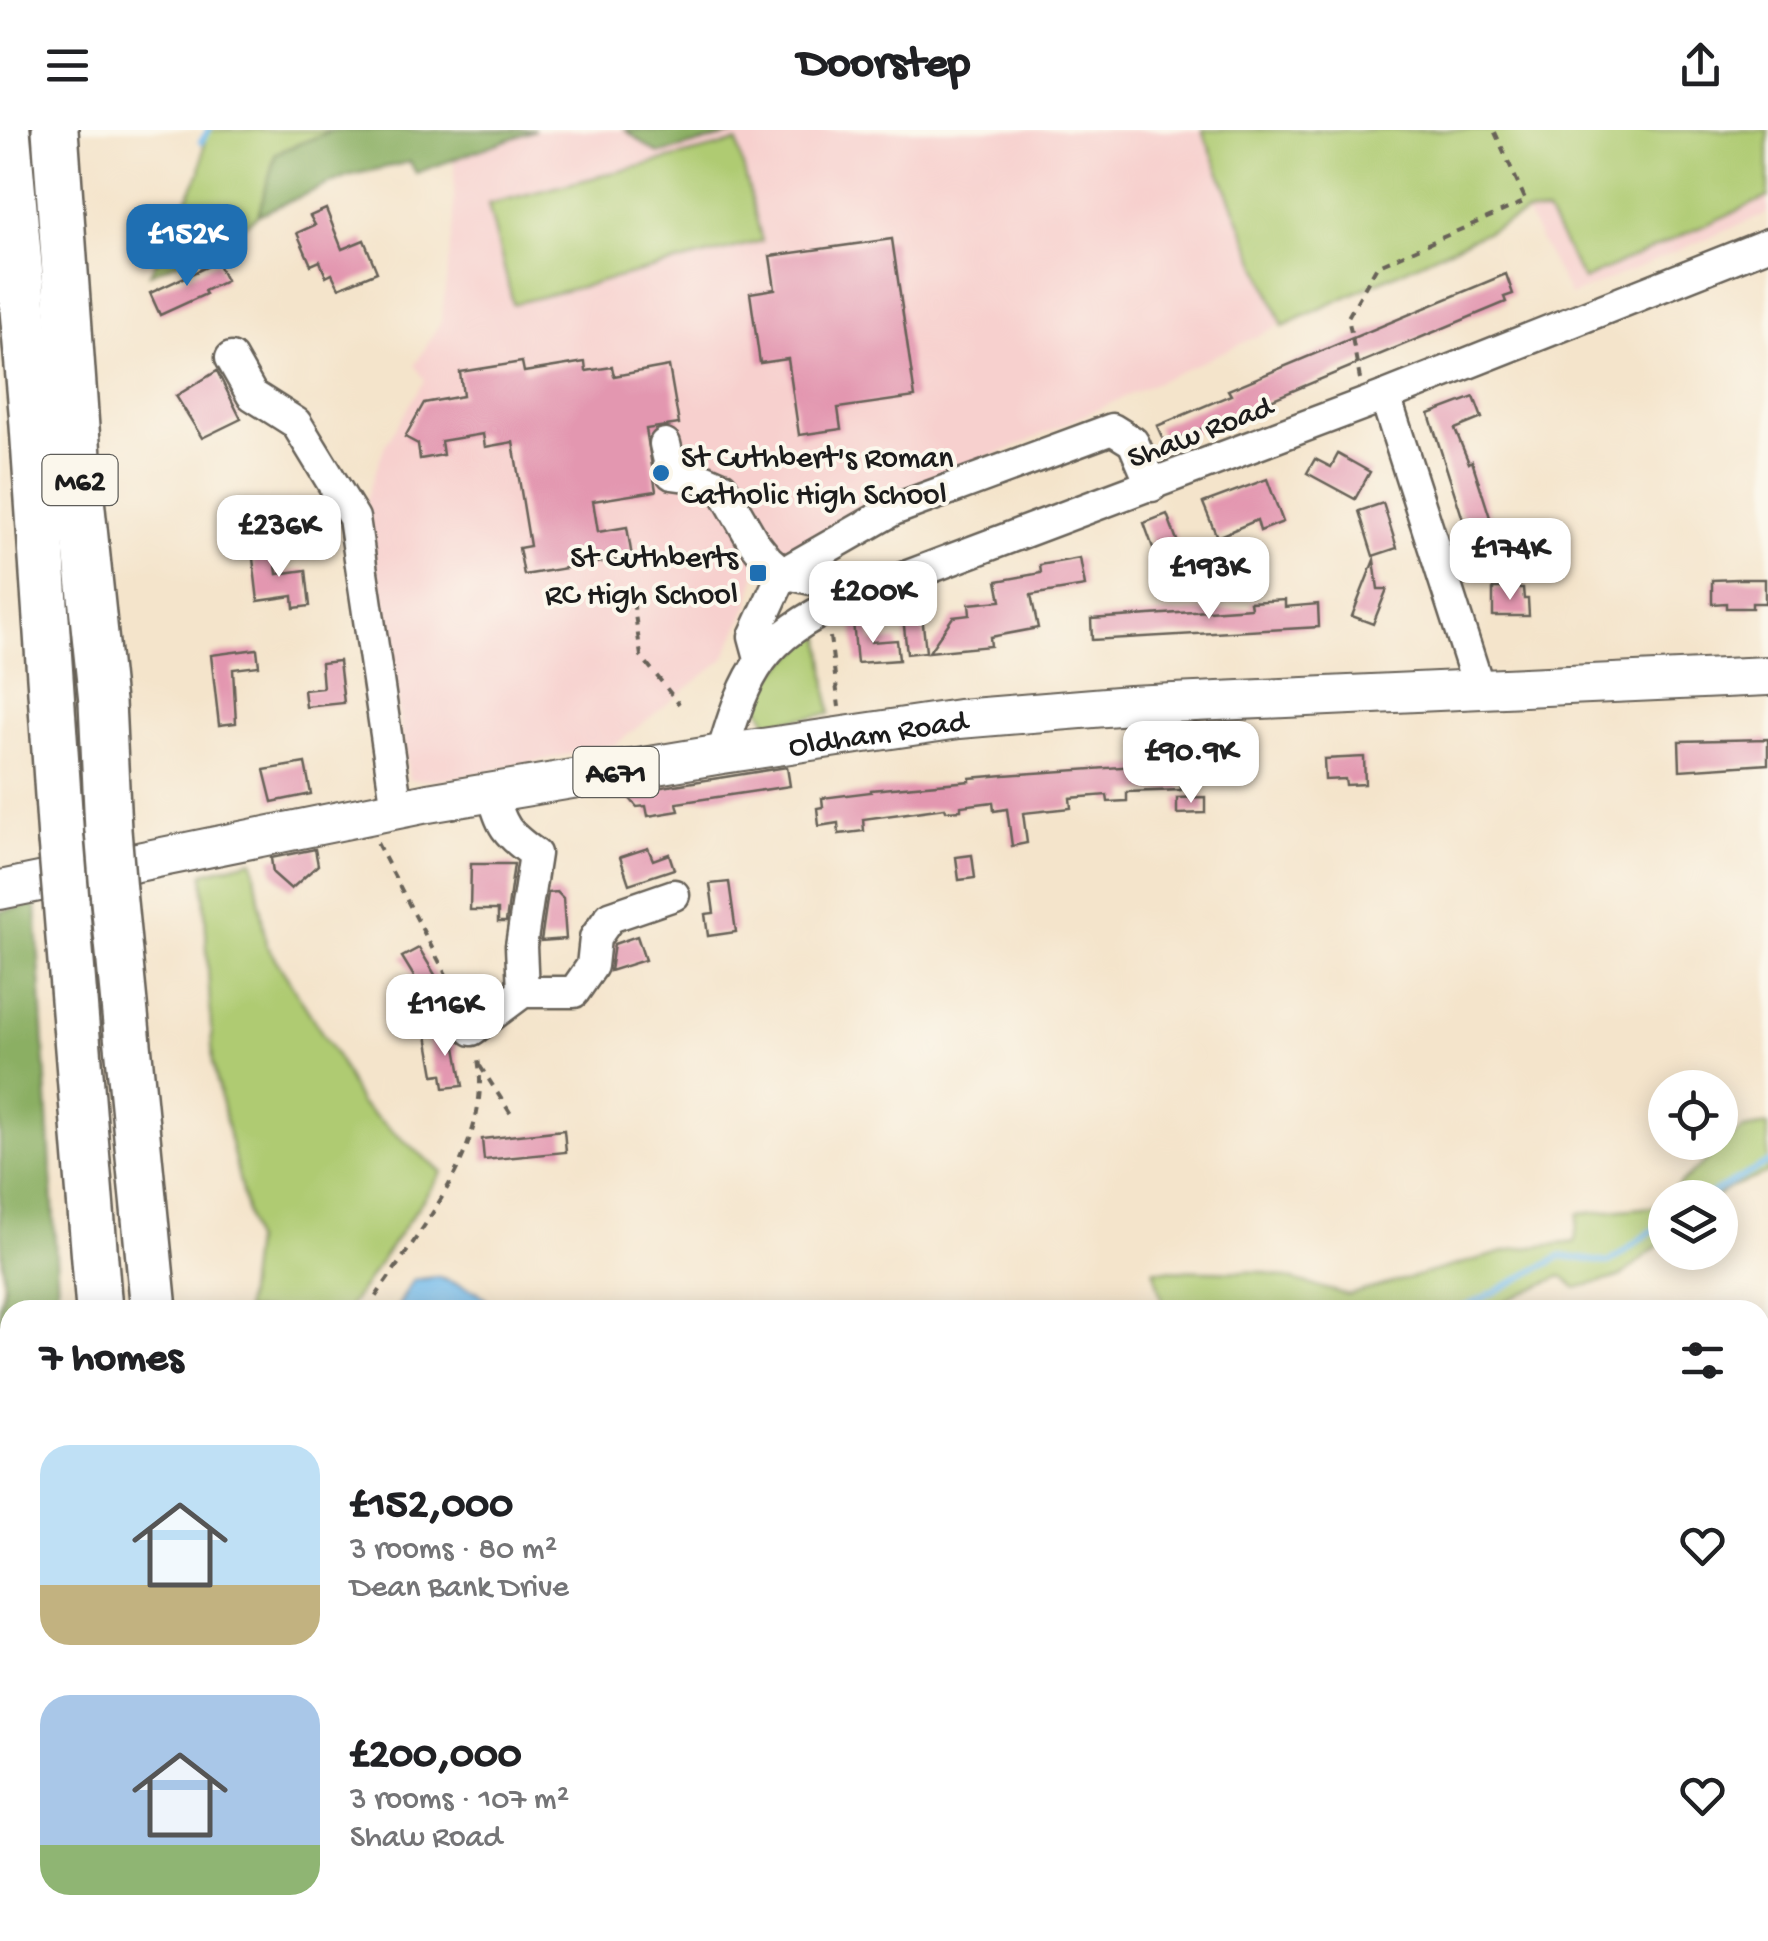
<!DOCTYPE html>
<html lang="en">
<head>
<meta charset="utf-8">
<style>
	:root { --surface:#fff; --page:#f6f6f6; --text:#202124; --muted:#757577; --accent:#1f6fb2 }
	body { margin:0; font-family:"Gochi Hand",sans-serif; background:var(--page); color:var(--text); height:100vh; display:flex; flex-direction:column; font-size:38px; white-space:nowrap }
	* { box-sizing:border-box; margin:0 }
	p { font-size:32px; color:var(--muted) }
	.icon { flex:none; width:55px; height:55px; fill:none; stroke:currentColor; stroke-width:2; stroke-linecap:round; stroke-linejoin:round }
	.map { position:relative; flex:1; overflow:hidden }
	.drawer { position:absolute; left:0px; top:1170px; width:1770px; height:642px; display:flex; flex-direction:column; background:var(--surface); border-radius:30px 30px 0 0; box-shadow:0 5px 25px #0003 }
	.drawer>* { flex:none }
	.controls { position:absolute; left:1648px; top:940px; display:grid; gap:20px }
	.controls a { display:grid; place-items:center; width:90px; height:90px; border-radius:50%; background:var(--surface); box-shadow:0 5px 25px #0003; font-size:50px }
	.price { position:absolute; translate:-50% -85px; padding:0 22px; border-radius:20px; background:#fff; color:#222; font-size:32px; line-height:65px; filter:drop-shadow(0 2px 5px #0008) }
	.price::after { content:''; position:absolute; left:50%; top:60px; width:30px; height:22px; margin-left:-15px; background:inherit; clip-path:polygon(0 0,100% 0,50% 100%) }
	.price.selected { background:var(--accent); color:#fff }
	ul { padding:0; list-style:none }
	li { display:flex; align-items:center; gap:30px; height:250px; padding:0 40px }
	li span { display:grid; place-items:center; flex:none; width:280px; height:200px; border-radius:30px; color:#555 }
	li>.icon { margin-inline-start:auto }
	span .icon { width:120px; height:120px; fill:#fffc; stroke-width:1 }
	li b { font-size:42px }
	h2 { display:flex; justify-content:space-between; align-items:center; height:120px; padding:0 40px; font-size:42px }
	header { display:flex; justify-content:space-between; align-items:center; height:130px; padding:0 40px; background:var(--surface); font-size:45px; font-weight:800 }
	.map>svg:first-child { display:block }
	.built { fill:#f7d0ce }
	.green { fill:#afcb72; stroke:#667447; stroke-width:2.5 }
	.forest { fill:#8baf64; stroke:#546640; stroke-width:2.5 }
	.water { fill:#75bcec; stroke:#486c84; stroke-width:2.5 }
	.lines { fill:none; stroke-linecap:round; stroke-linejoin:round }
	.stream { stroke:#75bcec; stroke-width:6 }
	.building { fill:#e397b0 }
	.minor-casing { stroke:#686259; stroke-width:35 }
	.major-casing { stroke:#686259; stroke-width:42 }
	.highway-casing { stroke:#686259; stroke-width:50 }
	.path { stroke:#686259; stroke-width:4; stroke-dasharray:8 8; stroke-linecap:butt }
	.minor { stroke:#fff; stroke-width:30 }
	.major { stroke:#fff; stroke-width:38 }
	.highway { stroke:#fff; stroke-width:45 }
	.highway-bridge-casing { stroke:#686259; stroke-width:50; stroke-linecap:butt }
	.highway-bridge { stroke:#fff; stroke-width:45 }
	.poi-dot { fill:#1f6fb2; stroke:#fbf7ec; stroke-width:4 }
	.labels { text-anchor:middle; stroke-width:8; stroke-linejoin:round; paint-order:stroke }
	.shield { fill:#fbf7ec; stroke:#5f5e5a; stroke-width:2.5 }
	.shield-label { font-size:30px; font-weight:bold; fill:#1c1c1c }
	.street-label { font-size:32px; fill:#1c1c1c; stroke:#fbf7ec }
	.poi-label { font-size:32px; fill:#1c1c1c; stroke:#fbf7ec; text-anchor:start }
</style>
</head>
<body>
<header><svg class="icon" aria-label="menu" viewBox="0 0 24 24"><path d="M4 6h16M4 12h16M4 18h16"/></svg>Doorstep<svg class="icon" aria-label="share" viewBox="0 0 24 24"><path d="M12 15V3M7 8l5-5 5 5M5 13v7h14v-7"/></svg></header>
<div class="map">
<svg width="1768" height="1811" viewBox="0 0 1768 1811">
	<rect width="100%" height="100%" fill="#fbf7ec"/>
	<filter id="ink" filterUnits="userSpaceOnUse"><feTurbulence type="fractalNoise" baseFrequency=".01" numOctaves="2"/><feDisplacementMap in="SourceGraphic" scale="20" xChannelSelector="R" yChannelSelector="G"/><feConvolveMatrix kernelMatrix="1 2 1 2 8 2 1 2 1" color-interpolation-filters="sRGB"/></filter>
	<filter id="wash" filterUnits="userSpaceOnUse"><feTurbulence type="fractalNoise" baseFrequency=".0048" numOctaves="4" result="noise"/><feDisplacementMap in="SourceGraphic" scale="40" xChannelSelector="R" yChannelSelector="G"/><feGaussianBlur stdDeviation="2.25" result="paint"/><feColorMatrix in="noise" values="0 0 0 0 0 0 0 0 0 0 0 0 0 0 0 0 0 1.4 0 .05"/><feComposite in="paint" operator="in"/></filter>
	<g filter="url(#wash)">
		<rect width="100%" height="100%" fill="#f4e4cb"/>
		<path class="built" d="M535 0H625L658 24 752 0H1768V83L1570 166 1526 83 1017 316 878 370 796 419 758 436 749 474 724 529 615 615 449 649 409 650 366 369 384 317 425 250 415 235 441 191 454 93V28Z"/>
		<g class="green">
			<path d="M206 0H334L276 23 258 85 224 111 150 144 200 42Z"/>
			<path d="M1202 0H1768V67L1583 150 1547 83H1527L1283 196Z"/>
			<path d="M737 12 762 111 513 174 488 74Z"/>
			<path d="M821 500 830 584 768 593 758 575 762 554Z"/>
			<path d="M253 730 266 814 339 930 360 974 442 1042 347 1180H245L253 1111 213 934 203 743Z"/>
			<path d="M1768 995V1043L1726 1059 1716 1067 1665 1068V1110L1620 1147 1576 1158 1561 1146 1486 1180H1164L1154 1140 1263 1142 1348 1165 1515 1119 1575 1112 1578 1084 1653 1077 1743 999Z"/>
			<path d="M368 1803 369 1811 247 1810V1803Z"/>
			<path d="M1330 1803 1332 1811H1179L1112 1803Z"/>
		</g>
		<g class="forest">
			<path d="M334 0H535L416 43 410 32 347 46 258 85 276 23Z"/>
			<path d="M625 0H752L658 24Z"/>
			<path d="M36 775 59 1180H10V1802L107 1803 108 1811H0V1178L4 1155 0 1087V781Z"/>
		</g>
		<path class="water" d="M438 1147 478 1162 496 1180H396L413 1150Z"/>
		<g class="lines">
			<g class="stream">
				<path d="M201 12 209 0"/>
				<path d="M1703 1068 1768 1033"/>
				<path d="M1460 1180 1562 1126 1609 1133 1665 1091"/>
			</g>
		</g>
		<g id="blocks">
			<g class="building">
				<path d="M326 79 342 119 364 110 377 142 339 158 332 144 326 147 320 131 311 135 297 103 315 95 310 86Z"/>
				<path d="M892 109 915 267 838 278 841 299 799 305 788 229 760 233 750 163 775 159 770 126Z"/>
				<path d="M217 132 226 151 204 161 206 164 160 185 150 163Z"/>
				<path d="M1506 144 1513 164 1504 167 1506 172 1165 314 1157 296 1231 265 1228 260Z"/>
				<path d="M522 232 524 242 585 232 586 241 612 237 614 246 669 236 679 294 646 299 656 361 593 371 598 402 627 397 632 427 524 445 519 418 530 416 513 312 485 317 483 304 441 311 443 325 420 329 418 314 405 307 424 273 463 266 460 242Z"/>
				<path d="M217 241 241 289 202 308 176 266Z"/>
				<path d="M1474 267 1482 288 1455 299 1469 333 1472 331 1501 422 1476 430 1429 284Z"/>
				<path d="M1338 324 1370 342 1355 369 1307 343 1315 329 1331 337Z"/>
				<path d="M1267 349 1283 392 1260 401 1257 390 1217 407 1203 373Z"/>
				<path d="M1383 373 1397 418 1373 426 1359 381Z"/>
				<path d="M1167 384 1181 421 1157 429 1144 393Z"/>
				<path d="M274 418 277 444 306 440 310 476 294 478 293 466 258 471 252 420Z"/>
				<path d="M1080 428 1085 456 1031 465 1038 498 990 507 991 516 929 522 953 487 970 485 969 474 1001 471 997 451 1041 443 1040 435Z"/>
				<path d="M1374 430 1378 459H1387L1373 494 1352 486Z"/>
				<path d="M1738 449H1765V473H1752V478H1726V473L1712 474V450Z"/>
				<path d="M1493 458H1523L1524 469H1528L1529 486H1493Z"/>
				<path d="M1285 470V477L1318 474 1319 497 1092 510 1091 489 1251 478 1250 472Z"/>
				<path d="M922 485 926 522 907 524 903 487Z"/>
				<path d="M869 490 871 512 897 510 899 530 857 533 853 492Z"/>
				<path d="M257 519 259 536 233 539 236 593 219 595 211 525Z"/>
				<path d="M339 531 344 573 306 577 304 560 323 558 321 533Z"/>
				<path d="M1768 609V634L1680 640 1679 611Z"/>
				<path d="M1364 627 1365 654 1346 655 1345 649 1325 650 1324 629Z"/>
				<path d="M305 633 311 664 272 672 264 640Z"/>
				<path d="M1179 633 1181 660 1127 662V671L1108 672 1107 665 1070 668 1071 678 1023 683 1027 713 1012 716 1007 679 994 681 993 672 961 676V680L946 681 945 678 863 689 864 701 839 704 838 693 819 696 817 678 823 677 822 668 871 662V660L970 651V648L1004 645Z"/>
				<path d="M787 637 790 656 677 673 679 681 648 686 646 676 637 677 625 663Z"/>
				<path d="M1205 667V683L1177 684V668Z"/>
				<path d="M648 718 653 730 669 724 674 739 629 754 620 727Z"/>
				<path d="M315 719 318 735 291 759 273 743 271 728Z"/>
				<path d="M972 725 975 748 959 750 956 727Z"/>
				<path d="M471 734H514L506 792H498V780H470Z"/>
				<path d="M729 752 736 802 708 806 705 784 714 783 710 754Z"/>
				<path d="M557 762 563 768 566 809 541 811 548 763Z"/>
				<path d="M637 806 645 830 610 841 614 814Z"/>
				<path d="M419 818 443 858 427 868 402 827Z"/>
				<path d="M453 901 463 956 444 958 442 944 434 945 427 905Z"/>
				<path d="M564 1000 566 1022 484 1030 482 1009Z"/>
			</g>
		</g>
	</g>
	<g filter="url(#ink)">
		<use href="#blocks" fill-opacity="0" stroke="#686259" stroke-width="2.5"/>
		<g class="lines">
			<defs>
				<g id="minor">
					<path d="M231 228 252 265 296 293 354 388 397 679"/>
					<path d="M1385 266 1479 558"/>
					<path d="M665 314 672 344 701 348 722 357 753 411 768 430 783 443 820 451 844 470"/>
					<path d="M760 528 754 506 783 443 893 380 1112 299 1133 312 1152 356"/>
					<path d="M722 624C747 539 762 508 844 470L1385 266 1768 114"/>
					<path d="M493 662C500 696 507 704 535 724L521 816 523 862"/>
					<path d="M472 900 523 862H574L592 836 595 808 610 787 674 765"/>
				</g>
				<g id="major">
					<path id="s1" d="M0 760 428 673 722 624 959 589 1130 575 1768 546"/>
				</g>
				<g id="highway">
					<path d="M7 0 32 281 61 710"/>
					<path d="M55 0 81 369 102 572 108 700"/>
					<path d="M113 761 154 1180"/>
					<path d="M66 770 99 1180"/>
					<path d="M153 1802V1811"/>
					<path d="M201 1802V1811"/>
				</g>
			</defs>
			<use href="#minor" class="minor-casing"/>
			<use href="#major" class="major-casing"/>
			<use href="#highway" class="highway-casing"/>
			<g class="path">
				<path d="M1360 249 1348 187 1377 136 1526 71 1494 0"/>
				<path d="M631 456 641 526 679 574"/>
				<path d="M830 507 839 577"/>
				<path d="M377 713 463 877"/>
				<path d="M480 936 511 984"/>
				<path d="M367 1180C412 1109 497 1015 477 924"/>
				<path d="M390 1802 392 1811"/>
			</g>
			<use href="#minor" class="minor"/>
			<use href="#major" class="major"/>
			<use href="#highway" class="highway"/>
			<defs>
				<g id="highway-bridge">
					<path d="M108 700 113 761"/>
					<path d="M61 710 66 770"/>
				</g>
			</defs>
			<use href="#highway-bridge" class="highway-bridge-casing"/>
			<use href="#highway-bridge" class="highway-bridge"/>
		</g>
	</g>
	<g class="poi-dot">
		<circle cx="661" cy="343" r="10"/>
		<rect x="748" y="433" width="20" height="20" rx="5"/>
	</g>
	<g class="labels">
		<g class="shield">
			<rect x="42.5" y="325" width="75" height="50" rx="8"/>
			<rect x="573.5" y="617" width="85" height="50" rx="8"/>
		</g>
		<g class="shield-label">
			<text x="80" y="360">M62</text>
			<text x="616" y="652">A671</text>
		</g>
		<g class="street-label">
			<text transform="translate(1199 300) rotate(-21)" y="11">Shaw Road</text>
			<text dy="11" stroke="none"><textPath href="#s1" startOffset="892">Oldham Road</textPath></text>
		</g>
		<g class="poi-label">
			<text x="681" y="336">St Cuthbert's Roman<tspan x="681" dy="37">Catholic High School</tspan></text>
			<text x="738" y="436" text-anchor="end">St Cuthberts<tspan x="738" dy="37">RC High School</tspan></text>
		</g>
	</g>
</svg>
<div class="controls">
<a><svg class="icon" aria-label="locate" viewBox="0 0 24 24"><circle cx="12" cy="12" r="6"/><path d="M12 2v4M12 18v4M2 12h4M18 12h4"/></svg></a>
<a><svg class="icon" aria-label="layers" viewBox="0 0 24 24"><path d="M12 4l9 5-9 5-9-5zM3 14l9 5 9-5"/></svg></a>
</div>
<b class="price selected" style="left:187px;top:159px">£152K</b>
<b class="price" style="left:279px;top:450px">£236K</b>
<b class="price" style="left:1510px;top:473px">£174K</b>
<b class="price" style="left:1209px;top:492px">£193K</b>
<b class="price" style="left:873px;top:516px">£200K</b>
<b class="price" style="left:1191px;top:676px">£90.9K</b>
<b class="price" style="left:445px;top:929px">£116K</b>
<section class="drawer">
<h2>7 homes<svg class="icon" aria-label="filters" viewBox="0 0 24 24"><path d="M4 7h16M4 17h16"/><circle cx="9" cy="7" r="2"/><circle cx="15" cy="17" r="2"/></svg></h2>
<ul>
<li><span style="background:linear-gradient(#bfe0f5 70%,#c2b280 0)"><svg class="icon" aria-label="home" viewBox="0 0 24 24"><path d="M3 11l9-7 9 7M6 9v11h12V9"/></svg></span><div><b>£152,000</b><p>3 rooms · 80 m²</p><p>Dean Bank Drive</p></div><svg class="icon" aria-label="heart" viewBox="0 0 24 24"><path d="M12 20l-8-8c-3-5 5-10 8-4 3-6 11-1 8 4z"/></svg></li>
<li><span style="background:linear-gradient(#a9c7e8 75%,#8fb573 0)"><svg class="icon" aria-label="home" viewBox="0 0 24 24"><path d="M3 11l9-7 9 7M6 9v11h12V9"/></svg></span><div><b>£200,000</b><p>3 rooms · 107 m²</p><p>Shaw Road</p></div><svg class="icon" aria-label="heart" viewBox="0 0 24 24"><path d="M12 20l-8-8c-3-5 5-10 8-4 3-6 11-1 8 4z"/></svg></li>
</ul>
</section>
</div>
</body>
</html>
